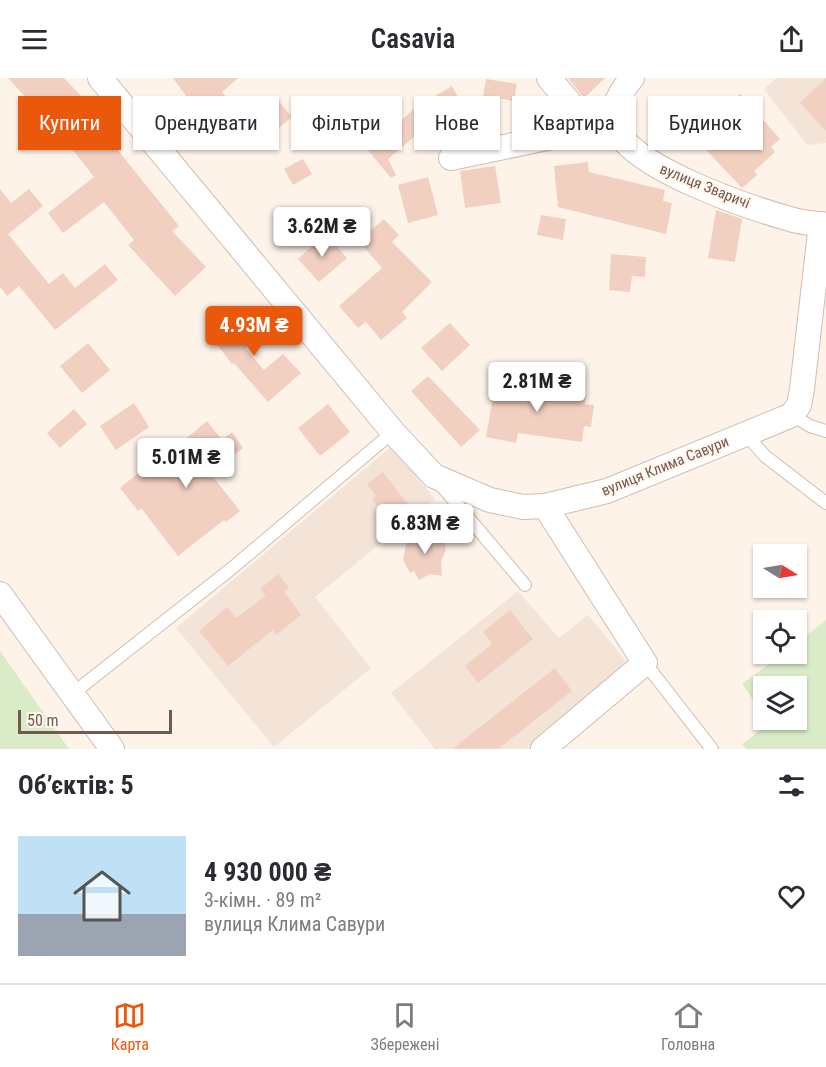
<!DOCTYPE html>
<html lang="uk">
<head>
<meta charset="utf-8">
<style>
	:root { --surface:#fff; --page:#f2f2f3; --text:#2b2b33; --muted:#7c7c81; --line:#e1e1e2; --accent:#ea580c }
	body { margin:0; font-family:"Roboto Condensed",sans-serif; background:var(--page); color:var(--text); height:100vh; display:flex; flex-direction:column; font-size:22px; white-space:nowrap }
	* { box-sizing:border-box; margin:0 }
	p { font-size:20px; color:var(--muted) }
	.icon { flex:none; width:33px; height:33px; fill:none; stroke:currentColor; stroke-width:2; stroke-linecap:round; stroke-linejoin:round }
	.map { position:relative; height:671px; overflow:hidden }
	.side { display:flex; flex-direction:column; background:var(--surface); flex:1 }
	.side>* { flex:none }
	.guide { position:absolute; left:18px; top:18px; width:790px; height:54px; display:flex; gap:12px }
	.needle { width:39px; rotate:101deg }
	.buttons { position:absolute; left:753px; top:466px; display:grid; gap:12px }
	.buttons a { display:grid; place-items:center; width:54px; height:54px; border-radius:0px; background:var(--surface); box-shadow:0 2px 4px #0004; font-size:30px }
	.scale { position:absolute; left:18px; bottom:15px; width:154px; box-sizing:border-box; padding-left:6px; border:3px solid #78574c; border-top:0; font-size:16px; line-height:21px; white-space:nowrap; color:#78574c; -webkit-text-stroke:4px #fff8f0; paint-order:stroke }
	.price { position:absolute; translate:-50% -51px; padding:0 14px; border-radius:6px; background:#fff; color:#222; font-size:20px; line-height:39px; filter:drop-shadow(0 2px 3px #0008) }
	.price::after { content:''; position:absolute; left:50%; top:36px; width:18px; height:14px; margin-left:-9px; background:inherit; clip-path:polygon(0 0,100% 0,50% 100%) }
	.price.current { background:var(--accent); color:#fff }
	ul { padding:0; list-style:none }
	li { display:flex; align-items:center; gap:18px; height:150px; padding:0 18px }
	li span { display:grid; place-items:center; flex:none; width:168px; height:120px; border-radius:0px; color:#555 }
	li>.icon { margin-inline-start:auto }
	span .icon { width:72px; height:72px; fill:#fffc; stroke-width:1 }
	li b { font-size:26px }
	h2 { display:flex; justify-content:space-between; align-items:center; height:72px; padding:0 18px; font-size:26px }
	.pill { padding:0 21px; border-radius:0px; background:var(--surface); box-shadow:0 2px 4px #0004; font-size:21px; line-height:54px }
	.pill.current { background:var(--accent); color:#fff }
	header { display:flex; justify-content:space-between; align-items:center; height:78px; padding:0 18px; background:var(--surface); font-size:27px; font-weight:600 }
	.tab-bar { display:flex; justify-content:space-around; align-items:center; height:84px; border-top:2px solid var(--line); background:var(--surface); font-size:16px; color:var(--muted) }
	.tab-bar a { display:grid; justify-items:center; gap:3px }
	.tab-bar .current { color:var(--accent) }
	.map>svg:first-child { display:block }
	.residential { fill:#f4e4d8 }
	.green { fill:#d9ebc7 }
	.building { fill:#f2d0c1 }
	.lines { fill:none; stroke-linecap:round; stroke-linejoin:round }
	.service-casing { stroke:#d2bcb1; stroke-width:14 }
	.minor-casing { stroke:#d2bcb1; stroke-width:26 }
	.service { stroke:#fff; stroke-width:12 }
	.minor { stroke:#fff; stroke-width:24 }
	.labels { text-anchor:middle; stroke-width:5; stroke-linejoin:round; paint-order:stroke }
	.street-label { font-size:15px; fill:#78574c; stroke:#fff8f0 }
</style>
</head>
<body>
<header><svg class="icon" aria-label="menu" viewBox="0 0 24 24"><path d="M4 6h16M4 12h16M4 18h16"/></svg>Casavia<svg class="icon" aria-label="share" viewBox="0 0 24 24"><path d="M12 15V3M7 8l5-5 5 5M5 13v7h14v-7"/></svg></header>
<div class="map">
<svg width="826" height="671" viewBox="0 0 826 671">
	<rect width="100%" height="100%" fill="#fdf3e9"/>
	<g class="residential">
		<path d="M777 0H826V65L807 67 764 11Z"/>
		<path d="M392 368 435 421 315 519 371 590 274 669 176 550Z"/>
		<path d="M518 513 559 560 588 537 626 583 604 608 529 671H435L391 615Z"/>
	</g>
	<g class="green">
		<path d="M826 542V671H746L742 666 770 645 768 642H796V609H764L763 636 742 606 782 576H796L797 565Z"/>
		<path d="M0 573 69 671H0Z"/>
	</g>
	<g class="building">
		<path d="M8 0H64L100 38 122 66 116 70 179 148 172 153 206 189 175 218 128 167 134 162 104 124 63 155 48 135 94 99 54 48 53 49Z"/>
		<path d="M173 0H238L222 14 225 18 214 25 233 52 208 70 197 54 207 47Z"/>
		<path d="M568 0H605L584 20Z"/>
		<path d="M826 0V53L800 25Z"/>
		<path d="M486 1 517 6 514 23 483 18Z"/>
		<path d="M452 8 464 30 415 58 388 81 396 97 391 100 357 59 335 70 326 49 365 31 380 62 416 29Z"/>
		<path d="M740 16 780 61 771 69 775 74 754 93 757 97 742 110 692 57Z"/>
		<path d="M278 22 292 39 270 57 256 40Z"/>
		<path d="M303 81 312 96 293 107 284 91Z"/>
		<path d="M588 84 589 94 665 112 663 123 672 125 666 156 558 129 554 88Z"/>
		<path d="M495 88 501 125 465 130 460 93Z"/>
		<path d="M428 99 438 137 408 145 398 107Z"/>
		<path d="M0 111 11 125 29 111 43 128 8 156 49 206 63 195 75 210 105 186 118 202 55 252 19 208 7 218 0 209Z"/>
		<path d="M716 132 742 141 735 184 708 180Z"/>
		<path d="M541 137 566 141 563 162 537 157Z"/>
		<path d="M384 141 399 157 392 164 432 204 402 234 407 240 381 262 366 244 358 250 339 228 382 190 359 163Z"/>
		<path d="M325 156 347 180 319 204 298 181Z"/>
		<path d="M611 176 646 179 645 199 632 198 630 214 609 212Z"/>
		<path d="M247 232 264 253 245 270 264 292 283 276 301 295 268 324 234 285 232 286 212 260Z"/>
		<path d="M450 245 470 267 442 293 421 270Z"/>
		<path d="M88 265 110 292 82 315 60 288Z"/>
		<path d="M428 298 480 352 461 369 411 313Z"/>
		<path d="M496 301 586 317 585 326 594 327 591 349 584 348 582 364 518 355 516 365 486 359Z"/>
		<path d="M134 325 149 349 116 372 100 348Z"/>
		<path d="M328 326 350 354 320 378 298 350Z"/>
		<path d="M74 331 87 346 60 370 47 355Z"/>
		<path d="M207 343 222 362 232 354 243 370 210 395 240 433 226 444 224 442 178 478 141 430 138 433 120 410 154 382 157 385Z"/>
		<path d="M383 394 410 429 391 445 372 421 376 418 367 406Z"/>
		<path d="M430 455 437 456 445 466 446 472 441 483 442 498 430 496 419 502 414 493 410 495 403 482 407 462Z"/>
		<path d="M278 496 289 510 284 514 301 537 276 557 273 552 228 588 199 553 227 529 236 540 266 517 260 511Z"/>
		<path d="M510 532 533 561 478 605 465 588 492 566 483 554Z"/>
		<path d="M555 590 572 613 498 671H452Z"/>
	</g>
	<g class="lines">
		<defs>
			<g id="service">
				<path d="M792 337 810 348 826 353"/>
				<path d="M745 355 765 378 826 425"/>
				<path d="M440 406 525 507"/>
				<path d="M645 585 712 671"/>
				<path d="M72 616 231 491 393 354"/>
			</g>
			<g id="minor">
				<path d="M100 0 393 354 434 398 490 422 523 429 545 428 607 413 792 337 799 327 802 311 821 146"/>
				<path d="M549 0 590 49"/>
				<path d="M632 0C622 12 611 28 614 45 623 88 751 130 790 141 801 145 814 145 826 147"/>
				<path d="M451 80 614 46"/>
				<path d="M0 516 112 671"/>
				<path d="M543 671 645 585 545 428"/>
			</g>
		</defs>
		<use href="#service" class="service-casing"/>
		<use href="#minor" class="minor-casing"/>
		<use href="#service" class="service"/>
		<use href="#minor" class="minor"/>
	</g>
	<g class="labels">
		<g class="street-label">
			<text transform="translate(705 108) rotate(22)" y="5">вулиця Зваричі</text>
			<text transform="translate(665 388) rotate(-22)" y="5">вулиця Клима Савури</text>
		</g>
	</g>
</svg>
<div class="buttons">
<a><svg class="needle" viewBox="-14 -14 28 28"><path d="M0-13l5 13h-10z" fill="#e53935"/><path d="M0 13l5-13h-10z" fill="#7c7c81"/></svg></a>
<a><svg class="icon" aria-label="locate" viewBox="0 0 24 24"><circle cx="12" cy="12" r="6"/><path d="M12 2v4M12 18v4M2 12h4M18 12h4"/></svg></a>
<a><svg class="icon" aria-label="layers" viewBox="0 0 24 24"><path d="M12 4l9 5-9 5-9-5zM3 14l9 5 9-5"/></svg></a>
</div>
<div class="scale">50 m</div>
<b class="price" style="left:322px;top:180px">3.62M ₴</b>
<b class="price current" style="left:254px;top:279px">4.93M ₴</b>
<b class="price" style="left:537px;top:335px">2.81M ₴</b>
<b class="price" style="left:186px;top:411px">5.01M ₴</b>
<b class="price" style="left:425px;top:477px">6.83M ₴</b>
<div class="guide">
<a class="pill current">Купити</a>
<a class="pill">Орендувати</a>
<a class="pill">Фільтри</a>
<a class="pill">Нове</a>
<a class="pill">Квартира</a>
<a class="pill">Будинок</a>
</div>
</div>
<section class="side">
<h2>Об’єктів: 5<svg class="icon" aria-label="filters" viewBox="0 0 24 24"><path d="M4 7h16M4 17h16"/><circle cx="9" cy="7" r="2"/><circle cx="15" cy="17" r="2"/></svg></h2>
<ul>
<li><span style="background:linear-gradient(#bfe0f5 65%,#9aa5b1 0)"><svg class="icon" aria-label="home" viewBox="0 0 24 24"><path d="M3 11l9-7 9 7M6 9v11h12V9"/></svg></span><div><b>4 930 000 ₴</b><p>3-кімн. · 89 m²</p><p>вулиця Клима Савури</p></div><svg class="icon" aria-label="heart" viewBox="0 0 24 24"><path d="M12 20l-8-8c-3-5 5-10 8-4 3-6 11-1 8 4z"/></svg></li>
</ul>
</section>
<nav class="tab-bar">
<a class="current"><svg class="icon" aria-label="map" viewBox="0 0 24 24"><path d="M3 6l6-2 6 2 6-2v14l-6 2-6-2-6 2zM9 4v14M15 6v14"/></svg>Карта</a>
<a><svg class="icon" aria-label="saved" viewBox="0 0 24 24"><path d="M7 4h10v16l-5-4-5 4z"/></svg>Збережені</a>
<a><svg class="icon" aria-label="home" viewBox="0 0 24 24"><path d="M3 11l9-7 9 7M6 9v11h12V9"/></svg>Головна</a>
</nav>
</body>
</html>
